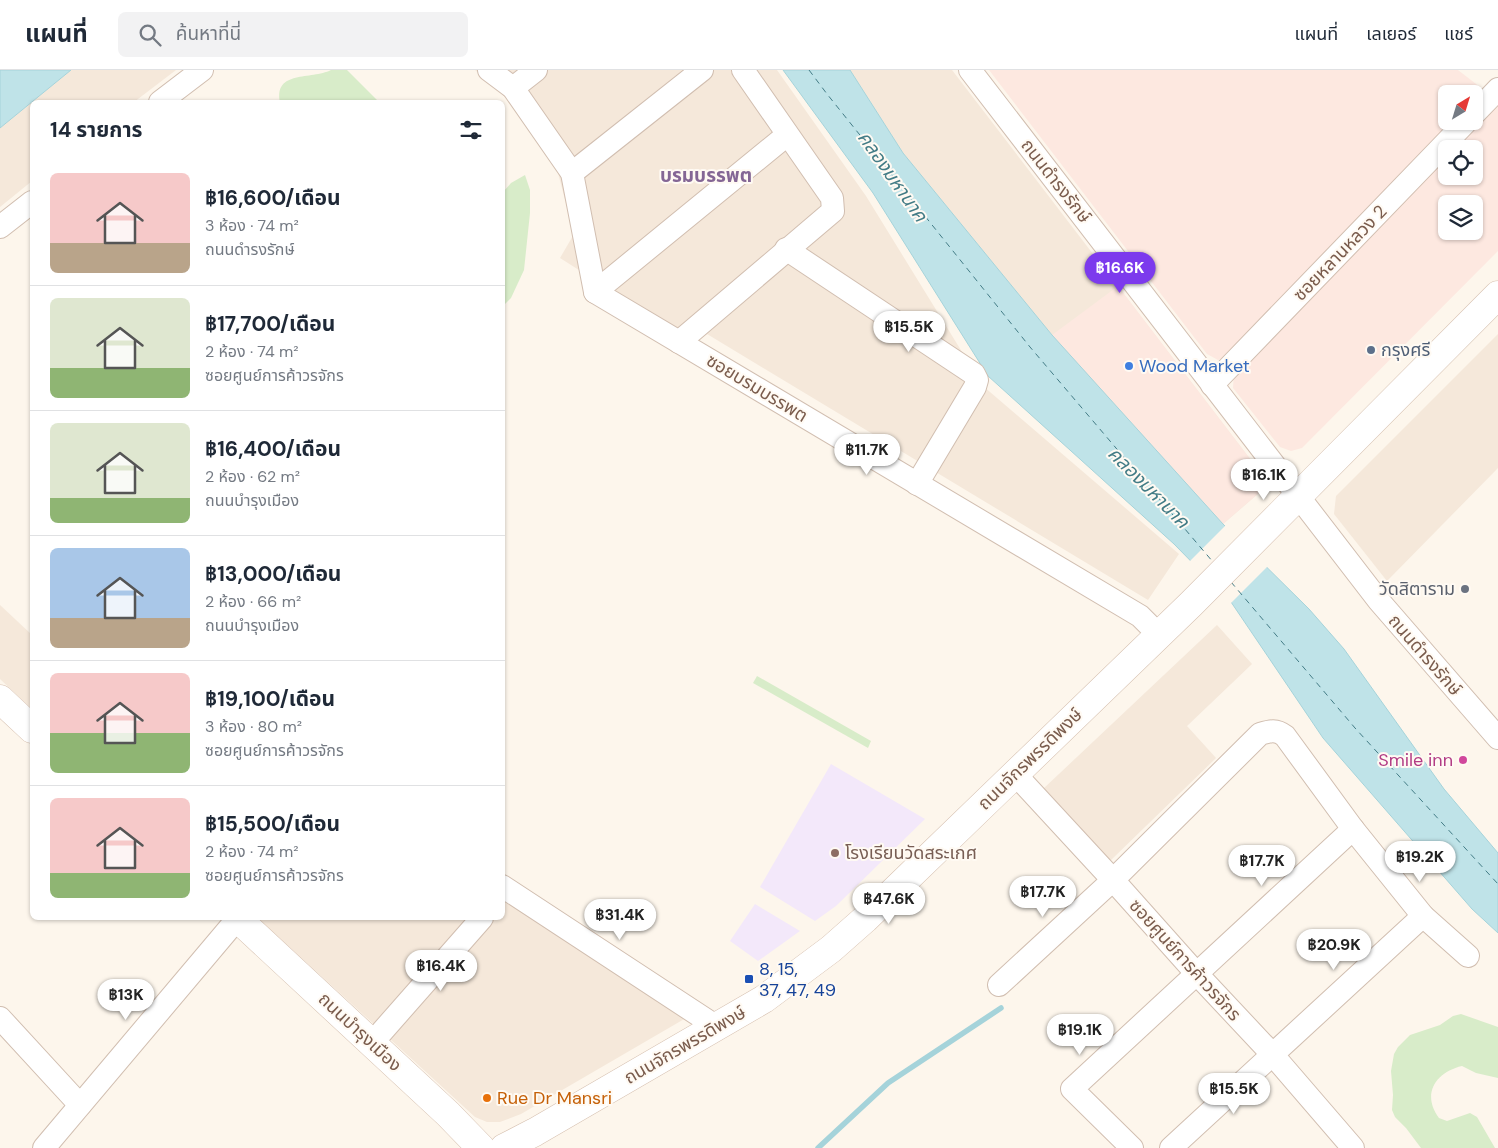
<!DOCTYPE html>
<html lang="th">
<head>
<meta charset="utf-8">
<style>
	:root { --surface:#fff; --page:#f2f2f3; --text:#1f2937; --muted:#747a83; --line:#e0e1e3; --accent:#7c3aed }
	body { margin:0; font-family:"DM Sans","Noto Sans Thai",sans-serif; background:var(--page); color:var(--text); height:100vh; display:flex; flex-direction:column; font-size:19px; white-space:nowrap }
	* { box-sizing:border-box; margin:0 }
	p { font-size:16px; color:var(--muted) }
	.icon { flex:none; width:28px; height:28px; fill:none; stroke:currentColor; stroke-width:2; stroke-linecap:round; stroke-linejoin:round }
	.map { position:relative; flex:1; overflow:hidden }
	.panel { position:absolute; left:30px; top:30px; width:475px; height:820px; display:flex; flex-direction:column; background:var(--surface); border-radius:8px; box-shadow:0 1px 4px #0004 }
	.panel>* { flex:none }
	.needle { width:32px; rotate:38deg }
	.fabs { position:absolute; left:1438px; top:15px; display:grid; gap:10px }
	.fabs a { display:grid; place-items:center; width:45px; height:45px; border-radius:8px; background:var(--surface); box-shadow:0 1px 4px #0004; font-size:25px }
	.price { position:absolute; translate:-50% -42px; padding:0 11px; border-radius:18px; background:#fff; color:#222; font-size:16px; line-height:32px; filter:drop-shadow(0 1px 2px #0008) }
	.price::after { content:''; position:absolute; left:50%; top:30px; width:15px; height:11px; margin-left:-8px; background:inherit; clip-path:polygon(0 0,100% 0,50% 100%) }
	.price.active { background:var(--accent); color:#fff }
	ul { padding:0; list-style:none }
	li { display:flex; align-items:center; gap:15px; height:125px; padding:0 20px }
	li+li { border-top:1px solid var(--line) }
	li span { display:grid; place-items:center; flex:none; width:140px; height:100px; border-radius:8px; color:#555 }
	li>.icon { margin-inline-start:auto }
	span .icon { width:60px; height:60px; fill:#fffc; stroke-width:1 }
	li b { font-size:21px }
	h2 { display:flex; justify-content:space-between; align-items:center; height:60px; padding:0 20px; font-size:21px }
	header { display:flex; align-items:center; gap:30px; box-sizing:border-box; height:70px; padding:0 25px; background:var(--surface); border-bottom:1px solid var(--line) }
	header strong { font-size:24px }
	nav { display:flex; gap:28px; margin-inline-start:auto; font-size:18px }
	.search { width:350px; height:45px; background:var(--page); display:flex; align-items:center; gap:12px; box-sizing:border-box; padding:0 18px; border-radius:8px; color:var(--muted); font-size:19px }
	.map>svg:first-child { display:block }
	.residential { fill:#f5e8da }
	.commercial { fill:#fde8e0; fill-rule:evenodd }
	.education { fill:#f3e8fa }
	.green { fill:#d8ecc9 }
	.water { fill:#bfe3e8; stroke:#a5d3da }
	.pier { fill:#fdf6ec }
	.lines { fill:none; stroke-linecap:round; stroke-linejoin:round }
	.stream { stroke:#a5d3da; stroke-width:5.5 }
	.ferry { stroke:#437c86; stroke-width:1; stroke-dasharray:6 5; stroke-linecap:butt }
	.street-casing { stroke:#d1beb0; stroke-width:24 }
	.secondary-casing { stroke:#d6c0b0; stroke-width:29 }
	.street { stroke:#fff; stroke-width:22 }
	.secondary { stroke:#fff; stroke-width:28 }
	.service-dot { fill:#5c6f8a; stroke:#fffaf3; stroke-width:2 }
	.shop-dot { fill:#3f7fe0; stroke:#fffaf3; stroke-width:2 }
	.worship-dot { fill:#6b7280; stroke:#fffaf3; stroke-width:2 }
	.hotel-dot { fill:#d1479c; stroke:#fffaf3; stroke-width:2 }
	.education-dot { fill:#8d6e63; stroke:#fffaf3; stroke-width:2 }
	.transit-dot { fill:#1a4fb4; stroke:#fffaf3; stroke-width:2 }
	.food-dot { fill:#e8710a; stroke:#fffaf3; stroke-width:2 }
	.labels { text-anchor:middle; stroke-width:4; stroke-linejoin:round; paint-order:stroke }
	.street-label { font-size:18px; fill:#7a5c4d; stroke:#fffaf3 }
	.service-label { font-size:18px; fill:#4e5e75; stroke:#fffaf3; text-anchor:start }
	.shop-label { font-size:18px; fill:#366cbe; stroke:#fffaf3; text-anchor:start }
	.worship-label { font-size:18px; fill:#5b616d; stroke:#fffaf3; text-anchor:end }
	.hotel-label { font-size:18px; fill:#b23c85; stroke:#fffaf3; text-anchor:end }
	.education-label { font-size:18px; fill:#785e54; stroke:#fffaf3; text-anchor:start }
	.transit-label { font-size:18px; fill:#164399; stroke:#fffaf3; text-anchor:start }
	.food-label { font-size:18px; fill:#c56008; stroke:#fffaf3; text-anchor:start }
	.neighbourhood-label { font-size:19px; font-weight:bold; fill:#846695; stroke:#fffaf3 }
	.water-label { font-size:19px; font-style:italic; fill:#437c86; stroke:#fffaf3 }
</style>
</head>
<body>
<header>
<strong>แผนที่</strong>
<div class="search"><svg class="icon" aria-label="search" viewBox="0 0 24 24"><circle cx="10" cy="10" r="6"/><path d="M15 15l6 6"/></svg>ค้นหาที่นี่</div>
<nav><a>แผนที่</a><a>เลเยอร์</a><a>แชร์</a></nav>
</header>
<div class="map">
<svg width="1498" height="1078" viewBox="0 0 1498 1078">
	<rect width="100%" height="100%" fill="#fdf6ec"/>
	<g class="residential">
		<path d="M71 0H176L134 32H32V111L0 137V58Z"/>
		<path d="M475 0H777L866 126 983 316 1179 484 1148 530 707 264 694 273 560 188 574 164 553 84 524 43Z"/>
		<path d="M850 0H952L1257 398 1261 406 1263 414 1260 422 1223 454 1052 265 903 83Z"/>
		<path d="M1498 264V398L1387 511 1334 444 1336 426Z"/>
		<path d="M0 535 32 565V639L0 609Z"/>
		<path d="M1217 555 1252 594 1187 656 1216 688 1110 791 1042 720Z"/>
		<path d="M503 806 686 948 521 1044 500 1052H487L475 1047 258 848H502Z"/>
	</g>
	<g class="commercial">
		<path d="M989 0H1458L1480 17 1482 23 1474 32V24H1446V51H1455L1228 286 1218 290 1207 284Z"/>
		<path d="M1496 36H1498V181L1302 378 1291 381 1280 377 1233 318 1234 303 1446 87V106H1474V79H1454ZM1446 134H1474V161H1446Z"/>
		<path d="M1118 216 1257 398 1261 406 1263 414 1260 422 1223 454 1052 265Z"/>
	</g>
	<g class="education">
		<path d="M831 694 925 749 836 836 815 851 760 817Z"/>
		<path d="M755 834 800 861 758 891 730 871Z"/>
	</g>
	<g class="green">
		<path d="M331 0H347L379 32H280C274 0 311 10 331 0Z"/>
		<path d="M525 105 530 120V143L524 200 511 228 503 236V122L511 113Z"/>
		<path d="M757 606 871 671 868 678 753 613Z"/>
		<path d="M1461 944 1498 957V1008L1476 1003 1462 996C1436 1002 1421 1024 1439 1048L1447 1051 1470 1043 1477 1047 1495 1078H1421L1406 1058 1395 1047 1392 1040 1393 1025 1391 1001 1394 984 1398 977 1410 965 1440 955 1453 946Z"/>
	</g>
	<g class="water">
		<path d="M0 0H71L0 58Z"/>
		<path d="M783 0H850L903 83 1052 265 1223 454 1309 539 1344 579 1444 719 1498 783V863L1472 839 1323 668 1231 532 1174 474 988 306 873 123Z"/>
	</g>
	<path class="pier" d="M1227 454 1268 496 1230 534 1189 492Z"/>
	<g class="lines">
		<path class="stream" d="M818 1078 888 1013 1001 938"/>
		<g class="ferry">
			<path d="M809 0 827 24 1030 277 1213 492"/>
			<path d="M1231 512 1355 658 1498 814"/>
		</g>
		<defs>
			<g id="street">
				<path d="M489 0 513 18 572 103 595 222 1140 546 1159 565"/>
				<path d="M970 0 1379 531 1498 668"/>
				<path d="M513 18 536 0"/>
				<path d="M160 32 202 0"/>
				<path d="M1474 44 1498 19"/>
				<path d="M572 103 702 0"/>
				<path d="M0 157 32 132"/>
				<path d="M786 179 974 304 977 310 975 317 917 414"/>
				<path d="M595 222 787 65"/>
				<path d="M679 272 833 141 832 128 743 0"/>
				<path d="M1212 315 1467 51"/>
				<path d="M1015 704 1113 810 1196 903 1272 984 1353 1078"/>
				<path d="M502 816 717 957"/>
				<path d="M999 915 1113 810 1260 664C1270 661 1276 659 1285 666L1353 759 1423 846 1468 886"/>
				<path d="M0 948 80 1035"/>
				<path d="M372 973 482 848"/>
				<path d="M44 1078 238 848"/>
				<path d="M1132 1078 1072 1019 1353 759"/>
				<path d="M1171 1078 1423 846"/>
			</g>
			<g id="secondary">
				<path d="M0 629 32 659"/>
				<path d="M237 848 448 1044 481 1078"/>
				<path d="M504 1078 535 1062 764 929 831 879 865 849 1191 534 1498 225"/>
			</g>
		</defs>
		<use href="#street" class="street-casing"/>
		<use href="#secondary" class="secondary-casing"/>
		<use href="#street" class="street"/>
		<use href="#secondary" class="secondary"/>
	</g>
	<circle class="service-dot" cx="1371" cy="280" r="5"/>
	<circle class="shop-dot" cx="1129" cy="296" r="5"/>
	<circle class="worship-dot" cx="1465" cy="519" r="5"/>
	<circle class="hotel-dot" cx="1463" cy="690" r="5"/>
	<circle class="education-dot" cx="835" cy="783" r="5"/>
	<rect class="transit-dot" x="744" y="904" width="10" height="10" rx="2.5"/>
	<circle class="food-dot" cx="487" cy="1028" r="5"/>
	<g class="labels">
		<g class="street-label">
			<text transform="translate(1056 111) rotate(52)" y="6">ถนนดำรงรักษ์</text>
			<text transform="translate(1340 183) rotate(-46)" y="6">ซอยหลานหลวง 2</text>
			<text transform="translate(757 318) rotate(31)" y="6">ซอยบรมบรรพต</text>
			<text transform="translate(1425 585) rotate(49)" y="6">ถนนดำรงรักษ์</text>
			<text transform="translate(1030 689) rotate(-44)" y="6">ถนนจักรพรรดิพงษ์</text>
			<text transform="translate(1185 890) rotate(48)" y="6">ซอยศูนย์การค้าวรจักร</text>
			<text transform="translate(360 962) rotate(43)" y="6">ถนนบำรุงเมือง</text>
			<text transform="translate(685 975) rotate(-30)" y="6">ถนนจักรพรรดิพงษ์</text>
		</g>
		<g class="service-label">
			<text x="1381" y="286">กรุงศรี</text>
		</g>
		<g class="shop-label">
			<text x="1139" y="302">Wood Market</text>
		</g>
		<g class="worship-label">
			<text x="1455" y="525">วัดสิตาราม</text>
		</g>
		<g class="hotel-label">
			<text x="1453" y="696">Smile inn</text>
		</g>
		<g class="education-label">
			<text x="845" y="789">โรงเรียนวัดสระเกศ</text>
		</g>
		<g class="transit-label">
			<text x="759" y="905">8, 15,<tspan x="759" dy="21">37, 47, 49</tspan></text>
		</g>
		<g class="food-label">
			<text x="497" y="1034">Rue Dr Mansri</text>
		</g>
		<g class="neighbourhood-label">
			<text x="706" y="112">บรมบรรพต</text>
		</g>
		<g class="water-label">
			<text transform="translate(893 106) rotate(55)" y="7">คลองมหานาค</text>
			<text transform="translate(1149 417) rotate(45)" y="7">คลองมหานาค</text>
		</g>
	</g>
</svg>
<div class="fabs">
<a><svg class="needle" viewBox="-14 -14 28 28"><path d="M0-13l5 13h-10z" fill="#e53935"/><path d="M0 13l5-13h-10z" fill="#747a83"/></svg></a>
<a><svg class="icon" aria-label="locate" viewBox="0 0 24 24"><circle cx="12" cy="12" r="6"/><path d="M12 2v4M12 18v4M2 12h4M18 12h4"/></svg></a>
<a><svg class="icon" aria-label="layers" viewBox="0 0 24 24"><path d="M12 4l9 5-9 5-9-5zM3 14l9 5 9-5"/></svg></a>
</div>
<b class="price active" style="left:1120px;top:224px">฿16.6K</b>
<b class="price" style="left:909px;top:283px">฿15.5K</b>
<b class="price" style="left:867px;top:406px">฿11.7K</b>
<b class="price" style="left:1264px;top:431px">฿16.1K</b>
<b class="price" style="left:1420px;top:813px">฿19.2K</b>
<b class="price" style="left:1262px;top:817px">฿17.7K</b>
<b class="price" style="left:1043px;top:848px">฿17.7K</b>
<b class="price" style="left:889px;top:855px">฿47.6K</b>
<b class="price" style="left:620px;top:871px">฿31.4K</b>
<b class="price" style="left:1334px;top:901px">฿20.9K</b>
<b class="price" style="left:441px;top:922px">฿16.4K</b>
<b class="price" style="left:126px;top:951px">฿13K</b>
<b class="price" style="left:1080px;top:986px">฿19.1K</b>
<b class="price" style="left:1234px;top:1045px">฿15.5K</b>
<section class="panel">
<h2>14 รายการ<svg class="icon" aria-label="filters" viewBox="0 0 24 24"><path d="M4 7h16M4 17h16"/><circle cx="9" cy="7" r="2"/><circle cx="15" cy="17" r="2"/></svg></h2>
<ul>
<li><span style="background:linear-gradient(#f6c9c9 70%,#b9a48a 0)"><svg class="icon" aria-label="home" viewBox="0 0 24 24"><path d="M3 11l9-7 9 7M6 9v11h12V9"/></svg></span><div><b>฿16,600/เดือน</b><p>3 ห้อง · 74 m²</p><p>ถนนดำรงรักษ์</p></div></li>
<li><span style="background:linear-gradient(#dfe7d0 70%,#8fb573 0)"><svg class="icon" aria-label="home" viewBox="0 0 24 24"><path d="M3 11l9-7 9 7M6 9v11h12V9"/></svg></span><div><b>฿17,700/เดือน</b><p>2 ห้อง · 74 m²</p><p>ซอยศูนย์การค้าวรจักร</p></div></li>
<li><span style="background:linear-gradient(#dfe7d0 75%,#8fb573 0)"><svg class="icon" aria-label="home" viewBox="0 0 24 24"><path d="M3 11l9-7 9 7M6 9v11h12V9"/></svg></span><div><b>฿16,400/เดือน</b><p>2 ห้อง · 62 m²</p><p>ถนนบำรุงเมือง</p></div></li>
<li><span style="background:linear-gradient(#a9c7e8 70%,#b9a48a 0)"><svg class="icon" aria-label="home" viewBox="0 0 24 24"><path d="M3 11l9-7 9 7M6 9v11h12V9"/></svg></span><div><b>฿13,000/เดือน</b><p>2 ห้อง · 66 m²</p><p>ถนนบำรุงเมือง</p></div></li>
<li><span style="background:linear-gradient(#f6c9c9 60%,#8fb573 0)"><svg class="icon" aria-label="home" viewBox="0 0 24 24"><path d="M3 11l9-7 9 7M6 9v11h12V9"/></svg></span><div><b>฿19,100/เดือน</b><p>3 ห้อง · 80 m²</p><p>ซอยศูนย์การค้าวรจักร</p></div></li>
<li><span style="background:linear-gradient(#f6c9c9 75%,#8fb573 0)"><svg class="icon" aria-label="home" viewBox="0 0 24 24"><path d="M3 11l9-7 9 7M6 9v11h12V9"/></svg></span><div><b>฿15,500/เดือน</b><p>2 ห้อง · 74 m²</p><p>ซอยศูนย์การค้าวรจักร</p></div></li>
</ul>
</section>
</div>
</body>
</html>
